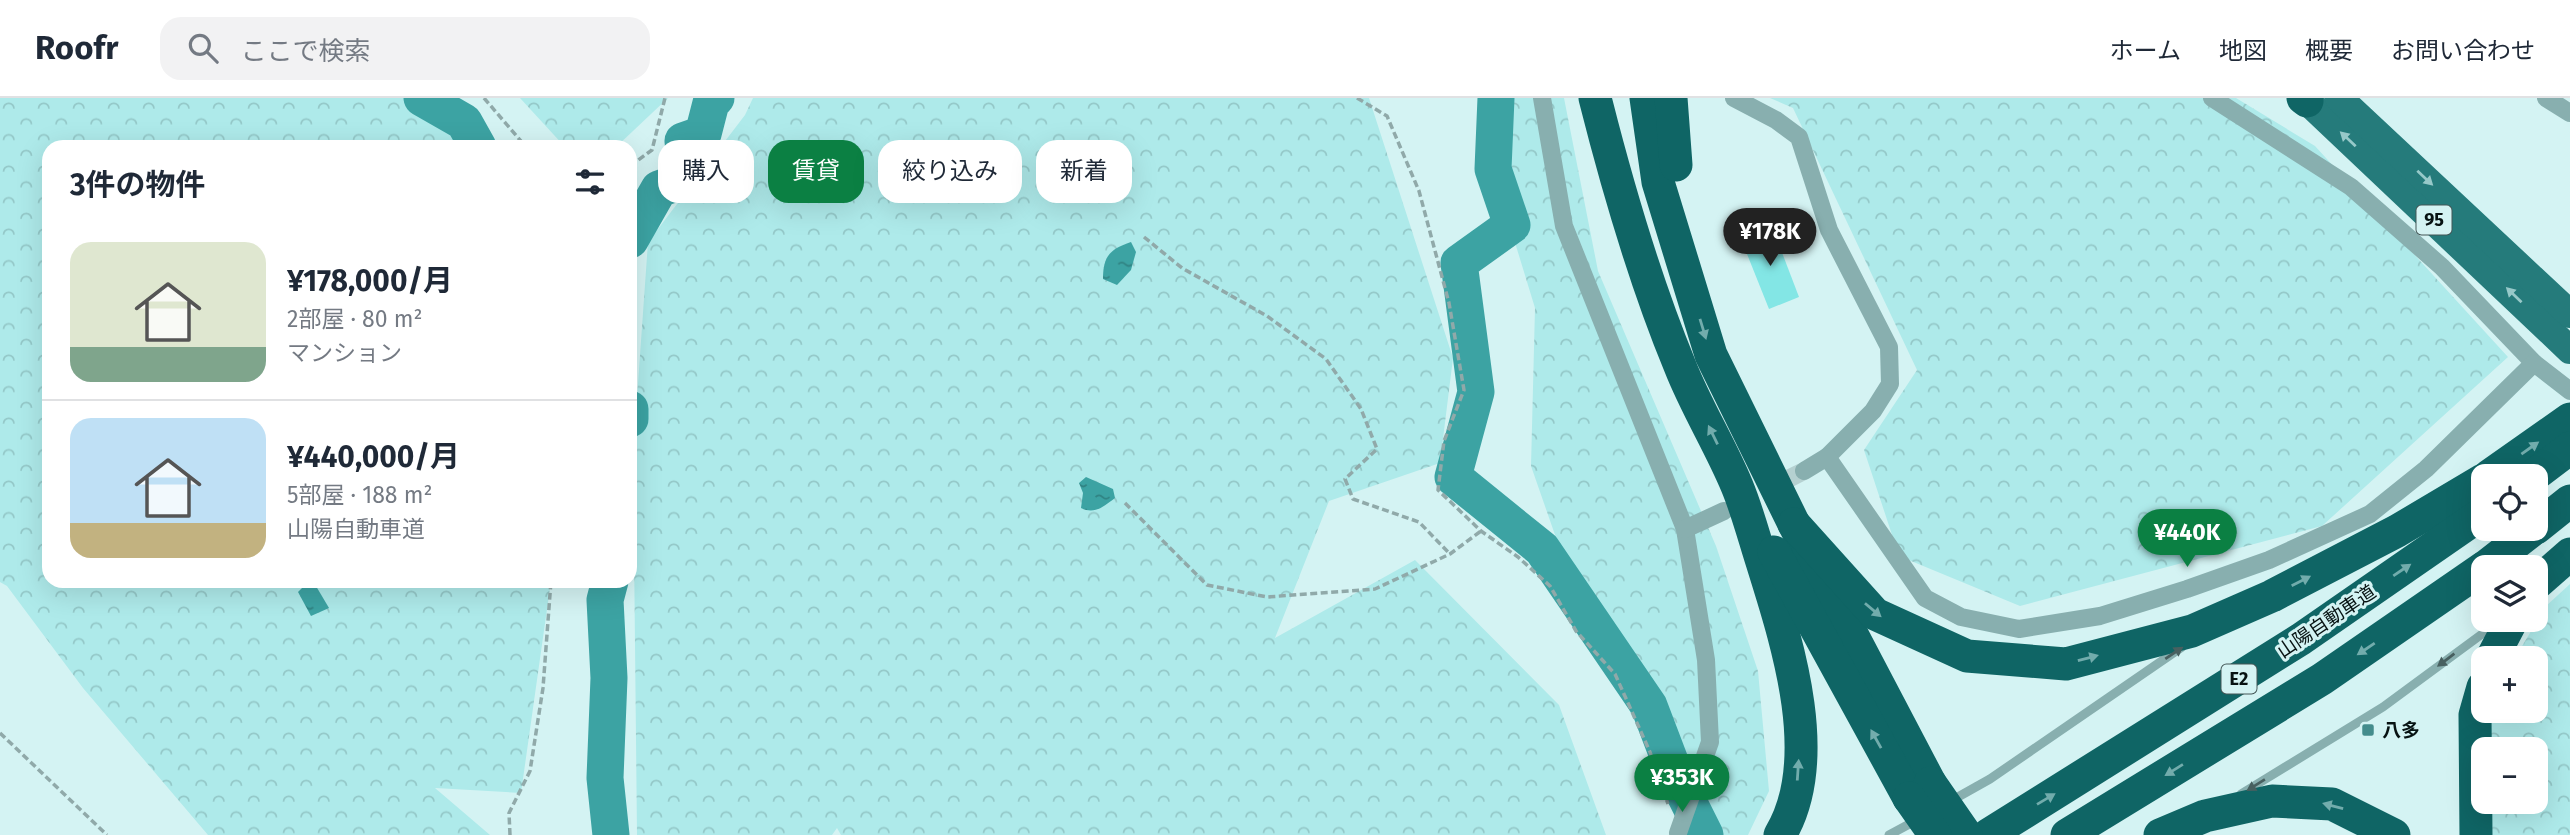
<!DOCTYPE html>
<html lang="ja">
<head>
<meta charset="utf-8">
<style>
	:root { --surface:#fff; --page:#f2f2f3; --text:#1f2937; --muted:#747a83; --line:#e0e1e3; --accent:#0b8043 }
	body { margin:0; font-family:"Fira Sans","Noto Sans JP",sans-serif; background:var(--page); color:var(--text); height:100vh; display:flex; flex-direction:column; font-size:26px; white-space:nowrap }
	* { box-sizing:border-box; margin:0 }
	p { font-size:23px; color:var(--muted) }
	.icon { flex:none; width:38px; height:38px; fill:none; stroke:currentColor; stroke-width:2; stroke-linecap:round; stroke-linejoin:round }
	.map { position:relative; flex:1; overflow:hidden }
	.side { position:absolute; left:42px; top:42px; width:595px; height:448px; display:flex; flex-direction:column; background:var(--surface); border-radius:21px; box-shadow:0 7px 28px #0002 }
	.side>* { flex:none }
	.guide { position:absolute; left:658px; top:42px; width:665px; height:63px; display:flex; gap:14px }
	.buttons { position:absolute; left:2471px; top:366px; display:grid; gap:14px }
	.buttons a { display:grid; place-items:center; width:77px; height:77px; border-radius:14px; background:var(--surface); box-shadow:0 7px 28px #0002; font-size:35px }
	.price { position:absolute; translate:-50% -60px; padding:0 16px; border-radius:24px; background:var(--accent); color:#fff; font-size:23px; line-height:46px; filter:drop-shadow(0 2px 4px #0008) }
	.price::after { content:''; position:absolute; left:50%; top:42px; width:21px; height:16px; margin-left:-10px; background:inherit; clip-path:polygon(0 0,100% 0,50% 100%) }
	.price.active { background:#222; color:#fff }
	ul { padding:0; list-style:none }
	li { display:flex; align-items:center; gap:21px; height:175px; padding:0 28px }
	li+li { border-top:2px solid var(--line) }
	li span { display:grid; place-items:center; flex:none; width:196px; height:140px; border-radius:21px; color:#555 }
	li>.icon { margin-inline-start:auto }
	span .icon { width:84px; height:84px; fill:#fffc; stroke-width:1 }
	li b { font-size:30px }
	h2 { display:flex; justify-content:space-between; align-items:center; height:84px; padding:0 28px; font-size:30px }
	.pill { padding:0 24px; border-radius:21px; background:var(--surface); box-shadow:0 7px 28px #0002; font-size:24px; line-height:63px }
	.pill.active { background:var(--accent); color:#fff }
	header { display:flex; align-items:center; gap:42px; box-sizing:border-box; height:98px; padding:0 35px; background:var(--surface); border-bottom:2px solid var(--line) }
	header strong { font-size:33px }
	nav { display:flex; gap:38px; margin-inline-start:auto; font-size:24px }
	.search { width:490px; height:63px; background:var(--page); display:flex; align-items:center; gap:18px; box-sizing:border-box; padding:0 24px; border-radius:21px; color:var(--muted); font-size:26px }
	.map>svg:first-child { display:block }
	.forest { fill:url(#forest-crowns) }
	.water { fill:url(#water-ripples) }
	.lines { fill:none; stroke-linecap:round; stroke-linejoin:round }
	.river { stroke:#3ca3a3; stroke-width:37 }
	.building { fill:#83e6e5 }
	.minor-tunnel { stroke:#b5d1d1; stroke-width:18; stroke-dasharray:18 9; stroke-linecap:butt }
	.path { stroke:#90a9a9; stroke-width:3.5; stroke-dasharray:7 3.5; stroke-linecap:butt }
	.service { stroke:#88afaf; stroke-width:9 }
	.minor { stroke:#88afaf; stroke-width:18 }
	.primary { stroke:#257b7b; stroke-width:28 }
	.motorway { stroke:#0f6565; stroke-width:33 }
	.motorway-bridge { stroke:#0f6565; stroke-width:33 }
	.oneway { fill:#97c9c9 }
	.oneway2 { fill:#72acac }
	.oneway3 { fill:#486060 }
	.poi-dot { fill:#448c8c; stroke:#d4f3f3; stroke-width:2.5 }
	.labels { text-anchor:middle; stroke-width:6; stroke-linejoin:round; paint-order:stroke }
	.shield { fill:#d4f3f3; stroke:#445656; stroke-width:2 }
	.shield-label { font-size:18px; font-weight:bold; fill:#071212 }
	.street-label { font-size:19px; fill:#071212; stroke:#d4f3f3 }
	.poi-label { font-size:19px; font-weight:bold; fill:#071212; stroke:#d4f3f3; text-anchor:start }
</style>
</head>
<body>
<header>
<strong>Roofr</strong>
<div class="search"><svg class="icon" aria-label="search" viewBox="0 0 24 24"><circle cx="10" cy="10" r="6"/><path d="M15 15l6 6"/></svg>ここで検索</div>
<nav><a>ホーム</a><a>地図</a><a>概要</a><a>お問い合わせ</a></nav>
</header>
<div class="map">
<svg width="2570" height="737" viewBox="0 0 2570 737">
	<defs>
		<pattern id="forest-crowns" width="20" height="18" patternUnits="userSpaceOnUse" patternTransform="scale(1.75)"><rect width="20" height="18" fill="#aeeaea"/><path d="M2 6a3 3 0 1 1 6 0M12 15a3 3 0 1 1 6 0" fill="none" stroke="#94c8c8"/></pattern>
		<pattern id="water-ripples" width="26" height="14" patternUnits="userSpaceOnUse" patternTransform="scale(1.75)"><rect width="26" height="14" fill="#3ca3a3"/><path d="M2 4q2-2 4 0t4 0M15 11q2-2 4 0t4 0" fill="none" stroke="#308383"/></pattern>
	</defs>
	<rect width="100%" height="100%" fill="#d4f3f3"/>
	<g class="forest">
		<path d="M0 0H423L466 49H49V483H551L521 695 435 690 490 737H208L83 590 7 488 0 484Z"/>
		<path d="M520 0H668L616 49H565Z"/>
		<path d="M753 0H1369L1453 260 1440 365 1329 403 1275 540 1415 462 1559 607 1606 737H841L837 730 832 737H637L633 356 648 144 745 17Z"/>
		<path d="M1478 0H1564L1598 173 1716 448 1758 573 1769 693 1748 737H1716L1690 667 1659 672 1585 523 1531 368 1535 210 1498 89Z"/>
		<path d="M1770 0H2236L2315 48 2508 259 2322 428 2020 508 1899 458 1864 352 1917 272 1793 10Z"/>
		<path d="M2570 486V737H2486L2485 704H2536V651H2485L2484 613 2536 612V560H2515L2546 508Z"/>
	</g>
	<g class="water">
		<path d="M1131 144 1136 154 1131 172 1117 187 1103 181C1103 158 1110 151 1131 144Z"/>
		<path d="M1086 379 1113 391 1115 400C1104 408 1095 417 1081 410L1083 395 1079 385Z"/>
		<path d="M309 483H313L329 510 311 518 298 494Z"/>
	</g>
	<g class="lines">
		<g class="river">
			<path d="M422 0 464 24 478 49"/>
			<path d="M1496 0 1493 71 1512 127 1459 165 1476 294 1453 379 1542 451 1649 608 1676 679 1705 737"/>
			<path d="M630 142 659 91 687 81 683 43 703 36 711 5 716 0"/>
			<path d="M630 311V321"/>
			<path d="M610 483 605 502 609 580 605 680 611 737"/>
		</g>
	</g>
	<path class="building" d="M1773 131 1799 199 1769 211 1741 141Z"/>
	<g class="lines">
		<path class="minor-tunnel" d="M1738 406 1804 373"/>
		<g class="path">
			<path d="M484 0 526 49"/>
			<path d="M1357 0 1387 18 1419 93 1449 205 1464 292 1444 343 1438 392 1481 433 1518 459 1550 488 1576 533 1615 576 1650 654 1668 706"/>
			<path d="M630 68 652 52 665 0"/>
			<path d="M1144 139 1182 170 1267 218 1326 261 1361 311 1377 351 1345 381 1353 401 1419 424 1450 456"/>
			<path d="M1125 405 1207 487 1267 499 1375 491 1450 456 1481 433"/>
			<path d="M0 635 107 737"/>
			<path d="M510 737 509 715 530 673 543 590 551 483"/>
		</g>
		<g class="service">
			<path d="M2241 696 2383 609 2497 525"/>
			<path d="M1949 704 1990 681 2182 549"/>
			<path d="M1889 737 1915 723"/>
		</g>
		<g class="minor">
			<path d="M1542 0 1564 128 1685 431 1706 562 1710 644 1678 735"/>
			<path d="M1734 0 1776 22 1799 39 1829 132 1889 249 1890 286 1873 313 1827 359"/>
			<path d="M2212 0 2351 89 2442 169 2534 265"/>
			<path d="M2546 0 2570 15"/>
			<path d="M1804 373 1827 359 1925 500 1961 519 2019 531 2100 518 2187 491 2269 462 2370 416 2426 371 2534 265 2570 293"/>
			<path d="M1685 431 1724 413"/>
		</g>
		<g class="primary">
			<path d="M2304 0 2570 252"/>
			<path d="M2339 0 2570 216"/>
		</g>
		<g class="motorway">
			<path d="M1595 0C1618 91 1644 181 1680 268 1696 309 1720 347 1737 388 1747 412 1754 439 1762 464 1786 541 1826 661 1780 737"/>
			<path d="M1646 0 1658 84 1711 257 1794 426 1930 685"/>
			<path d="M1671 0 1676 67"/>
			<path d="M2303 0 2307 3"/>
			<path d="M2489 378 2570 321"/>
			<path d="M2533 378 2570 350"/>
			<path d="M1794 426 1875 516 1967 558 2066 566 2192 533 2272 498 2397 433 2483 382"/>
			<path d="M2536 430 2570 403"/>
			<path d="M1774 454 1909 700"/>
			<path d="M2485 469 2535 430"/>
			<path d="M2536 486 2570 456"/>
			<path d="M2492 560 2512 522"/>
			<path d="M1988 737 2301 541 2483 415"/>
			<path d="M2067 737 2322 581 2483 470"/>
			<path d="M2160 737 2205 718 2272 703 2332 706 2394 737"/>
			<path d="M2476 737 2475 617 2483 589"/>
		</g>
		<g class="motorway-bridge">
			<path d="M1930 685 1966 737"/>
			<path d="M1909 700 1935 737"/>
		</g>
	</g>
	<defs><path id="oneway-solid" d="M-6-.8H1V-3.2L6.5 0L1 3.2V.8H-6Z" transform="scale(1.75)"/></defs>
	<g class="oneway">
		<use href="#oneway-solid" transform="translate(2348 41) rotate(-137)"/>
		<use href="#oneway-solid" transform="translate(2425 80) rotate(43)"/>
		<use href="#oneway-solid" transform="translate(2514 197) rotate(-136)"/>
	</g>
	<g class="oneway2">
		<use href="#oneway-solid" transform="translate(1703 231) rotate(73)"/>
		<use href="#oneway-solid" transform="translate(1713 337) rotate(-116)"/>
		<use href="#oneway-solid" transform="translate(2530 350) rotate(-35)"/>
		<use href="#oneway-solid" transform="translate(2402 472) rotate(-34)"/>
		<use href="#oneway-solid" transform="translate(2301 483) rotate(-27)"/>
		<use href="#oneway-solid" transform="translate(1873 512) rotate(40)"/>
		<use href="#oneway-solid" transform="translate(2366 551) rotate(146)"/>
		<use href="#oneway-solid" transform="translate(2088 560) rotate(-15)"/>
		<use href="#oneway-solid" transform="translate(1876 641) rotate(-119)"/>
		<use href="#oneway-solid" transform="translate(1798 672) rotate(-86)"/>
		<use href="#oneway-solid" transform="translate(2174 672) rotate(148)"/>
		<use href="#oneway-solid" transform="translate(2046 701) rotate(-31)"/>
		<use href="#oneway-solid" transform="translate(2333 708) rotate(-165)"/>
	</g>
	<g class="oneway3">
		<use href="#oneway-solid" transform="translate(2174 555) rotate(-34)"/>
		<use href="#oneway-solid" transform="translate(2446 562) rotate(143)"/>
		<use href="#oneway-solid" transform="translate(2256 687) rotate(148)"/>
	</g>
	<rect class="poi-dot" x="2361" y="625" width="14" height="14" rx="3.5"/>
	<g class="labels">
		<g class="shield">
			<rect x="2416.5" y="107.5" width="35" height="29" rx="5"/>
			<rect x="2221.5" y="566.5" width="35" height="29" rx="5"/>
		</g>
		<g class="shield-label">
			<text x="2434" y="128">95</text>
			<text x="2239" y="587">E2</text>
		</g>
		<g class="street-label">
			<text transform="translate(2326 523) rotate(-34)" y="7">山陽自動車道</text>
		</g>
		<g class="poi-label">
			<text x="2382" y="639">八多</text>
		</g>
	</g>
</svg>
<div class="buttons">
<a><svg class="icon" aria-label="locate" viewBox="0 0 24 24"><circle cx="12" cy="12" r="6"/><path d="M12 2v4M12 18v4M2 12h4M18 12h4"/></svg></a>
<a><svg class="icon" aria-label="layers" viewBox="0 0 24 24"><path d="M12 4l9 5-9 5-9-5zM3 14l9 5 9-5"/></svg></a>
<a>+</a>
<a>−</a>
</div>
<b class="price active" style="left:1770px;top:170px">¥178K</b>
<b class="price" style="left:2187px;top:471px">¥440K</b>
<b class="price" style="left:1682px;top:716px">¥353K</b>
<div class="guide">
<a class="pill">購入</a>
<a class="pill active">賃貸</a>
<a class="pill">絞り込み</a>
<a class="pill">新着</a>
</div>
<section class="side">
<h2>3件の物件<svg class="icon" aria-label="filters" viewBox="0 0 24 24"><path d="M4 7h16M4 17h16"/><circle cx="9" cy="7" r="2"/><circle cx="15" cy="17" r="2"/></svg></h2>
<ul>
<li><span style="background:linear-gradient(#dfe7d0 75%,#7fa58c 0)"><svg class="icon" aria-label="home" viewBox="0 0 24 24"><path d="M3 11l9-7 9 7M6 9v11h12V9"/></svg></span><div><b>¥178,000/月</b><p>2部屋 · 80 m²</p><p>マンション</p></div></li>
<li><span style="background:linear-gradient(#bfe0f5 75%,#c2b280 0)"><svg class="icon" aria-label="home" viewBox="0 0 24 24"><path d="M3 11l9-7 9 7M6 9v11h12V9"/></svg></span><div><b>¥440,000/月</b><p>5部屋 · 188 m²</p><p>山陽自動車道</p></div></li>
</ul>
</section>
</div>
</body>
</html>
